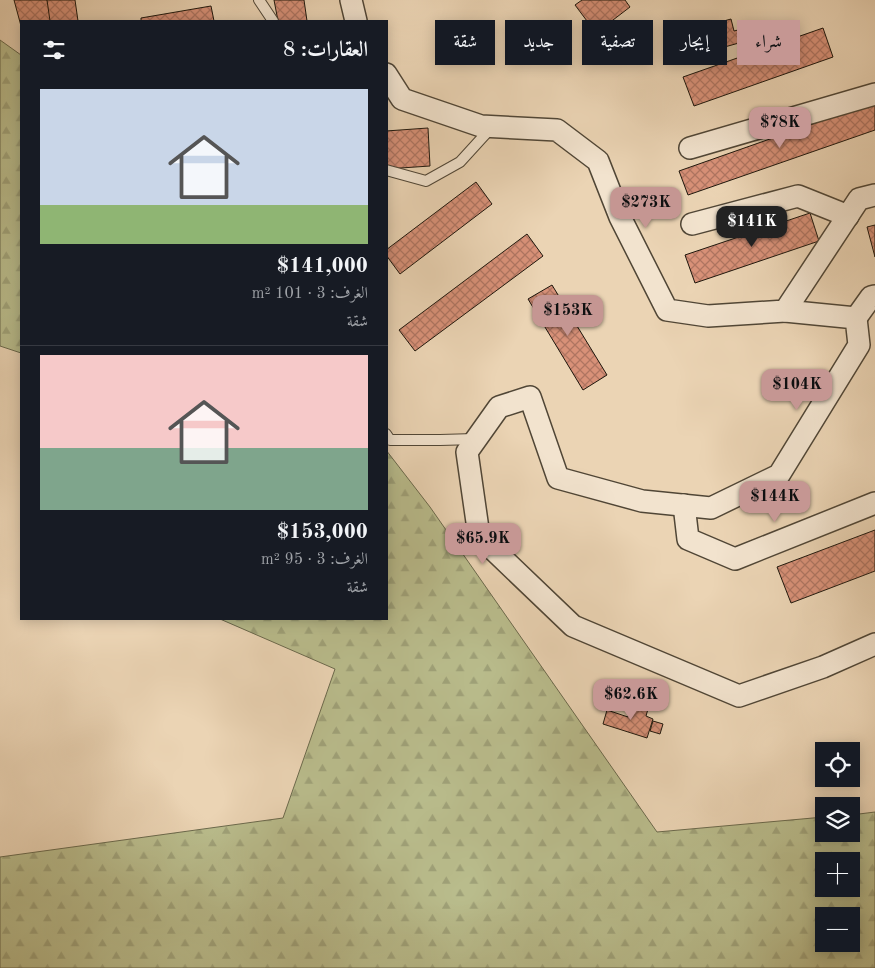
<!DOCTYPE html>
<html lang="ar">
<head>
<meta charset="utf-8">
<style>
	:root { --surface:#171b24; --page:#242831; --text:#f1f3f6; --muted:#9ea1a6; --line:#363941; --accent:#c59692 }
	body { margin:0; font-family:"Old Standard TT",Amiri,serif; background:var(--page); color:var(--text); direction:rtl; height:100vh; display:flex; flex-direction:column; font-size:19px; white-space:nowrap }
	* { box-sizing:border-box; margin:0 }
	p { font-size:16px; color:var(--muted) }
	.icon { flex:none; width:28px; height:28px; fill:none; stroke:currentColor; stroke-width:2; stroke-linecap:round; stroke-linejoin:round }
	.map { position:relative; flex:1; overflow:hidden; direction:ltr }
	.sheet { position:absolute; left:20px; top:20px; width:368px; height:600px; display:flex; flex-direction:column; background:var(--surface); border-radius:0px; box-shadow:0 2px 12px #0003; direction:rtl }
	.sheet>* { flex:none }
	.guide { position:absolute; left:402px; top:20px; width:398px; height:45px; direction:rtl; display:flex; gap:10px }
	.fabs { position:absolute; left:815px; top:742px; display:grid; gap:10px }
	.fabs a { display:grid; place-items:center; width:45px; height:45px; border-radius:0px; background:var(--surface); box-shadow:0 2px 12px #0003; font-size:25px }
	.price { position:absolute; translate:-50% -42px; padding:0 11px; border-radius:10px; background:var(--accent); color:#111; font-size:16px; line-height:32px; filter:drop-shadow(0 1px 2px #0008) }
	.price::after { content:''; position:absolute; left:50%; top:30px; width:15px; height:11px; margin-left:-8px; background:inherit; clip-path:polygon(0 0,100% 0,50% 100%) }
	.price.current { background:#222; color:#fff }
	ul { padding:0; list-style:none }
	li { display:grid; align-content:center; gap:10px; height:265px; padding:0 20px }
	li+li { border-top:1px solid var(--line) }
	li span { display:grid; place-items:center; height:155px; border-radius:0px; color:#555 }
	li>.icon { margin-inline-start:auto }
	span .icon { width:90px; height:90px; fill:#fffc; stroke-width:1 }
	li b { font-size:21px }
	h2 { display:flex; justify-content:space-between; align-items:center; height:60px; padding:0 20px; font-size:21px }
	.chip { padding:0 18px; border-radius:0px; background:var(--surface); box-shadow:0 2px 12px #0003; font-size:18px; line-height:45px }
	.chip.current { background:var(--accent); color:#111 }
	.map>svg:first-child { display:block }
	.forest { fill:url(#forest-firs); stroke:#6b694c; fill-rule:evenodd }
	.building { fill:url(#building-cross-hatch); stroke:#1d160c }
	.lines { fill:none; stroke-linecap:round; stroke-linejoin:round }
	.service-casing { stroke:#504636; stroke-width:12 }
	.minor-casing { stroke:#504636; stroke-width:24 }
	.service { stroke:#f2e3ce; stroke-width:10 }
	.minor { stroke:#f2e3ce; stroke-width:21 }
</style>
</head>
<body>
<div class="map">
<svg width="875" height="968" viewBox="0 0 875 968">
	<defs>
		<pattern id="forest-firs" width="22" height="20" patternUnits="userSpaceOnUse" patternTransform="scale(1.25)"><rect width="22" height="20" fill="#b9bc8c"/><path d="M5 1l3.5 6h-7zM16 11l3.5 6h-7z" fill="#9fa178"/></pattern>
		<pattern id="building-cross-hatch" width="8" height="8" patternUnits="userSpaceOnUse" patternTransform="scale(1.25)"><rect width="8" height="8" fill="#d89178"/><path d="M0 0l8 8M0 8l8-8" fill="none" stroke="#af7561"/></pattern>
	</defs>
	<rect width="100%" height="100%" fill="#ebd4b4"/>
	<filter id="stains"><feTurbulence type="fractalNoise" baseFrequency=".004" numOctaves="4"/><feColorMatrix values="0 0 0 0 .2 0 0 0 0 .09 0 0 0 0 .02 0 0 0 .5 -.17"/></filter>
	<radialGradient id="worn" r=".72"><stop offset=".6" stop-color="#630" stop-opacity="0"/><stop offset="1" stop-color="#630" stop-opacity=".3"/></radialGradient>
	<g class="forest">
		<path d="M0 40 21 55V353L0 346Z"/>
		<path d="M386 450 430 507 657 832 824 817V834H851V815L875 812V968H0V857L283 818 335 669 220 619H386ZM824 861H851V889H824ZM824 916H851V944H824Z"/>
	</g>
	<g class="building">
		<path d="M14 0H47L53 21H21V26Z"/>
		<path d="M47 0H75L78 21H50Z"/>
		<path d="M274 0H304L307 21H278Z"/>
		<path d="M582 0H625L630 7 596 33 575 5Z"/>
		<path d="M211 6 214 21H141V18Z"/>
		<path d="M731 19 734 31 742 29 746 41 678 60 670 29 684 25 689 44 712 38 709 25Z"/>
		<path d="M823 28 833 57 694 106 683 77Z"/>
		<path d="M875 102V130L688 195 679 171Z"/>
		<path d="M428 128 430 166 386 169V131Z"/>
		<path d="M476 182 492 204 400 274 386 255V250Z"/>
		<path d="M810 213 819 241 695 283 685 255Z"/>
		<path d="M875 225V257L867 227Z"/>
		<path d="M527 234 543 256 415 351 399 330Z"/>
		<path d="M552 285 607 375 583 390 528 299Z"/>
		<path d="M875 530V571L791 603 777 567Z"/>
		<path d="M632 703 648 709 646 716 653 719 647 738 603 724 607 710 628 717Z"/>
		<path d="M653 721 663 724 660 734 650 731Z"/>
	</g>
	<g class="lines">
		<defs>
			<g id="service">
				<path d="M259 0 273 21"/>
				<path d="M386 170 426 181 460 162 491 128"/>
				<path d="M386 434 390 440H440L475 439"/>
			</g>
			<g id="minor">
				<path d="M351 0 356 21"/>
				<path d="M386 74 402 99 481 126 557 130 598 161 620 217 667 310 708 316 785 311 859 199 875 195"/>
				<path d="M690 148 875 94"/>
				<path d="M692 224 798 196 848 216"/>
				<path d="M785 311 856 318 859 345 779 475 711 508 642 501 558 478 530 397 499 407 467 452 479 536 573 626 739 696 823 667 875 644"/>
				<path d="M856 318 871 297 875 296"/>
				<path d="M684 505 688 539 735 559 875 503"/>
			</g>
		</defs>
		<use href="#service" class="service-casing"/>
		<use href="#minor" class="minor-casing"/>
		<use href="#service" class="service"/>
		<use href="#minor" class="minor"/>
	</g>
	<rect width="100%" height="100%" filter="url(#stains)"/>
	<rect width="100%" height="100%" fill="url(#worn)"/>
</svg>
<div class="fabs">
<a><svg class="icon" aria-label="locate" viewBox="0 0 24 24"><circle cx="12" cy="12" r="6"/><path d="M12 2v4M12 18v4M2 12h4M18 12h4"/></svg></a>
<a><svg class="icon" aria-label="layers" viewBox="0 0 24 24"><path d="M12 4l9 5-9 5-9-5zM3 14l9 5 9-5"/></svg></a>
<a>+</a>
<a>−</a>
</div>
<b class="price" style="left:780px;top:149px">$78K</b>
<b class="price" style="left:646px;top:229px">$273K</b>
<b class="price current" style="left:752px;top:248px">$141K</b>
<b class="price" style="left:568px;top:337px">$153K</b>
<b class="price" style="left:797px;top:411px">$104K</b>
<b class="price" style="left:775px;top:523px">$144K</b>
<b class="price" style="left:483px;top:565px">$65.9K</b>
<b class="price" style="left:631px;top:721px">$62.6K</b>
<div class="guide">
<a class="chip current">شراء</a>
<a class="chip">إيجار</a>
<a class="chip">تصفية</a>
<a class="chip">جديد</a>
<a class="chip">شقة</a>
</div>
<section class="sheet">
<h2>العقارات: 8<svg class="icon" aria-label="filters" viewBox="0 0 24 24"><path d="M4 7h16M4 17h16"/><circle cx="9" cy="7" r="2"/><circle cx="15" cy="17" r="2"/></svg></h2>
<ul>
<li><span style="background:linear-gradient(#c9d6e8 75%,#8fb573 0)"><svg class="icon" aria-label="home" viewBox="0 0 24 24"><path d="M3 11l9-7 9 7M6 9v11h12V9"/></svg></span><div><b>$141,000</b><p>الغرف: 3 · 101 m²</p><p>شقة</p></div></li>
<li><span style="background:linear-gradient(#f6c9c9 60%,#7fa58c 0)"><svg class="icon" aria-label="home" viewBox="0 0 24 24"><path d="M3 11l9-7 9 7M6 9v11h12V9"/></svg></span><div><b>$153,000</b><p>الغرف: 3 · 95 m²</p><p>شقة</p></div></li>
</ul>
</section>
</div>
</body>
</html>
